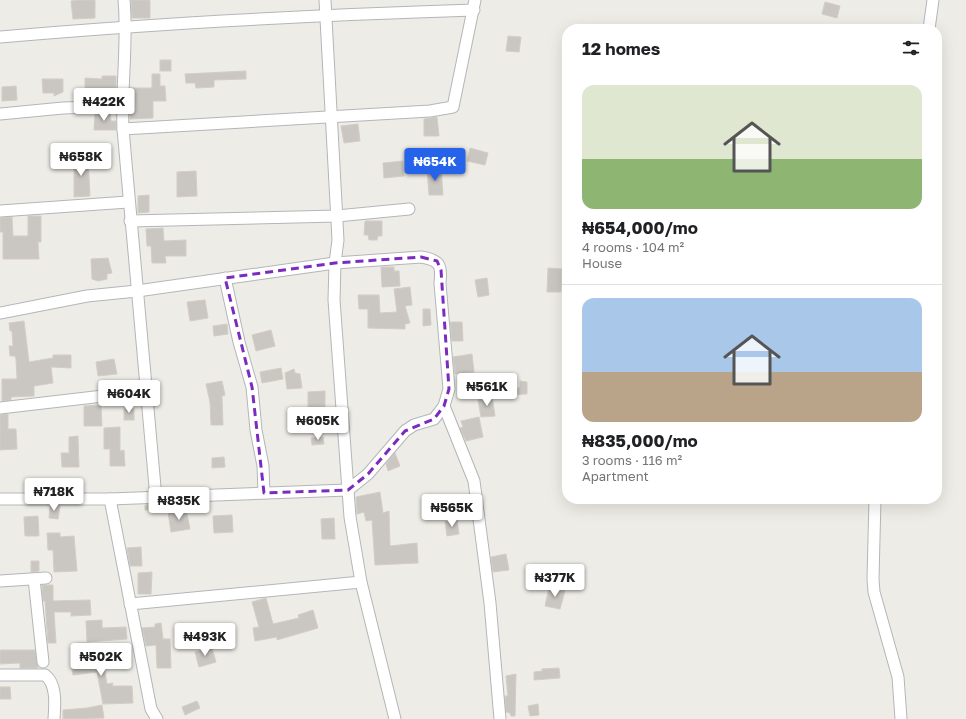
<!DOCTYPE html>
<html lang="en">
<head>
<meta charset="utf-8">
<style>
	:root { --surface:#fff; --page:#f6f6f6; --text:#202124; --muted:#757577; --line:#e0e0e0; --accent:#2563eb }
	body { margin:0; font-family:"Golos Text",sans-serif; background:var(--page); color:var(--text); height:100vh; display:flex; flex-direction:column; font-size:15px; white-space:nowrap }
	* { box-sizing:border-box; margin:0 }
	p { font-size:13px; color:var(--muted) }
	.icon { flex:none; width:22px; height:22px; fill:none; stroke:currentColor; stroke-width:2; stroke-linecap:round; stroke-linejoin:round }
	.map { position:relative; flex:1; overflow:hidden }
	.drawer { position:absolute; left:562px; top:24px; width:380px; height:480px; display:flex; flex-direction:column; background:var(--surface); border-radius:16px; box-shadow:0 4px 16px #0002 }
	.drawer>* { flex:none }
	.price { position:absolute; translate:-50% -34px; padding:0 9px; border-radius:4px; background:#fff; color:#222; font-size:13px; line-height:26px; filter:drop-shadow(0 1px 2px #0008) }
	.price::after { content:''; position:absolute; left:50%; top:24px; width:12px; height:9px; margin-left:-6px; background:inherit; clip-path:polygon(0 0,100% 0,50% 100%) }
	.price.active { background:var(--accent); color:#fff }
	ul { padding:0; list-style:none }
	li { display:grid; align-content:center; gap:8px; height:212px; padding:0 20px }
	li+li { border-top:1px solid var(--line) }
	li span { display:grid; place-items:center; height:124px; border-radius:12px; color:#555 }
	li>.icon { margin-inline-start:auto }
	span .icon { width:72px; height:72px; fill:#fffc; stroke-width:1 }
	li b { font-size:17px }
	h2 { display:flex; justify-content:space-between; align-items:center; height:48px; padding:0 20px; font-size:17px }
	.map>svg:first-child { display:block }
	.building { fill:#cac7c2; stroke:#d3cdc5 }
	.lines { fill:none; stroke-linecap:round; stroke-linejoin:round }
	.minor-casing { stroke:#b3b6b9; stroke-width:13 }
	.minor { stroke:#fff; stroke-width:11 }
	.marked { fill:none; stroke:#7b2cbf; stroke-width:3; stroke-dasharray:8 5; stroke-linejoin:round }
</style>
</head>
<body>
<div class="map">
<svg width="966" height="719" viewBox="0 0 966 719">
	<rect width="100%" height="100%" fill="#eeece6"/>
	<g class="building">
		<path d="M79 0H95V18L73 19 71 1Z"/>
		<path d="M131 0H150V18H132Z"/>
		<path d="M825 2 840 6 837 18 822 14Z"/>
		<path d="M508 36 521 37 519 52 506 51Z"/>
		<rect x="160" y="60" width="11" height="11"/>
		<path d="M246 71V79L214 80V87L196 88 195 83H186L185 74Z"/>
		<path d="M152 74H160V86H165L166 101H153V118L130 119V88H152Z"/>
		<path d="M102 76H116V99H107V94H85V78L102 79Z"/>
		<path d="M42 79H63V92L54 96V93H43Z"/>
		<path d="M16 86 17 100 2 101V87Z"/>
		<path d="M110 113 111 121H116V130H94L95 114Z"/>
		<path d="M437 117 439 136H424V119Z"/>
		<path d="M358 124 360 141 344 143 341 126Z"/>
		<path d="M470 148 488 153 485 165 467 161Z"/>
		<path d="M74 157H88L90 196 74 197Z"/>
		<path d="M403 161 404 176 384 178 383 163Z"/>
		<path d="M441 168 443 195H429L427 169Z"/>
		<path d="M196 171 197 196 177 197V172Z"/>
		<path d="M149 195V212L138 213V196Z"/>
		<path d="M28 216H41V242H38L39 259H3V232H0V218L12 217 13 236H28Z"/>
		<path d="M365 221H382V236H378L377 240H369L368 235H364Z"/>
		<path d="M163 228 164 241 186 240V256H165L166 263H152L151 246H147L146 229Z"/>
		<path d="M108 258 112 273 107 274V279L98 281 92 279 91 259Z"/>
		<path d="M381 267H394V271H399L400 286 382 287Z"/>
		<path d="M548 268 562 269 561 292H547Z"/>
		<path d="M487 278 489 295 478 297 475 280Z"/>
		<path d="M410 287 412 305 405 306 410 323 405 324V329L368 328V309H359L358 295H379L380 313 397 312 394 289Z"/>
		<path d="M205 300 208 318 190 321 187 302Z"/>
		<path d="M423 309H430L431 325 423 326Z"/>
		<path d="M24 321 29 362 53 358V355H71V368L51 367 53 383 34 386V396L11 397V400L2 401V379H17L16 359 15 356H10L9 346H13L12 331H10L9 323Z"/>
		<path d="M450 322H462L463 341H452Z"/>
		<path d="M227 324 228 334 214 336 213 326Z"/>
		<path d="M271 330 275 346 256 351 252 335Z"/>
		<path d="M472 354 474 372 455 374 453 357Z"/>
		<path d="M114 359 117 374 98 376 96 362Z"/>
		<path d="M281 368 283 379 262 383 260 372Z"/>
		<path d="M294 369 295 373 300 374 302 388 287 389 285 373Z"/>
		<path d="M222 381 225 395 222 396 223 425H211L210 402 206 384Z"/>
		<path d="M520 381 527 382V394L505 395 520 387Z"/>
		<path d="M325 391V407H308V392Z"/>
		<path d="M492 396 495 416 481 417 478 400Z"/>
		<path d="M101 405 102 426H84V406Z"/>
		<rect x="124" y="409" width="10" height="11"/>
		<path d="M8 414V429H16L17 449 0 450V415Z"/>
		<path d="M479 417 483 437 466 441 460 428 463 427 461 421Z"/>
		<path d="M120 427V451L124 450 125 466H110V449H104V428Z"/>
		<path d="M78 436 79 467H62L61 453H69V437Z"/>
		<path d="M323 437 324 444 312 445 311 438Z"/>
		<path d="M395 453 400 466 388 471 386 464Z"/>
		<path d="M224 457 225 467 212 468V458Z"/>
		<path d="M380 492 383 513 389 511 390 546 417 543 418 563 375 565 372 520 366 521 364 512 357 514 356 497Z"/>
		<path d="M162 504V511L145 510V505Z"/>
		<path d="M50 506H60L58 519 49 518Z"/>
		<path d="M186 509 190 529 171 532 168 512Z"/>
		<path d="M232 515 233 532 214 533 213 516Z"/>
		<path d="M38 516 39 536H25L24 517Z"/>
		<path d="M334 518 335 539H322L321 519Z"/>
		<path d="M457 520 459 534 447 536 445 522Z"/>
		<path d="M47 533H60V537L74 536 77 571 54 572 53 550H48Z"/>
		<path d="M141 547 142 566H130L127 548Z"/>
		<path d="M506 554 509 570 493 572 491 557Z"/>
		<path d="M31 561H39V571L31 572Z"/>
		<path d="M152 572 151 594H138V573Z"/>
		<path d="M42 585H53V601L90 600 91 615 71 616V612H54L56 643H48L45 601H43Z"/>
		<path d="M549 588 565 591 560 609 545 606Z"/>
		<path d="M266 598 273 624 299 618 298 615 313 610 318 628 277 640V637L255 641 253 628 259 627 252 602Z"/>
		<path d="M102 620V628L126 627 127 639 87 642 86 621Z"/>
		<path d="M161 623 163 639H170L171 668H157L156 645 146 646 142 628 155 627V624Z"/>
		<path d="M77 643H90L89 659H94V663L103 661 107 684 113 683 112 686H132L133 703 103 704 97 672 73 675 71 663 77 662Z"/>
		<path d="M212 648 216 662 199 667 195 652Z"/>
		<path d="M0 650H35L38 668H20V663L0 664Z"/>
		<path d="M559 668 560 678 534 680V672L542 671V669Z"/>
		<path d="M516 674 515 716H511L510 713 506 712 505 696H508L506 676Z"/>
		<path d="M0 687H10L11 699H0Z"/>
		<path d="M197 701 200 708 185 715 182 707Z"/>
		<path d="M538 704 539 715 530 716 528 706Z"/>
		<path d="M102 705 104 718 63 719V710L87 708Z"/>
	</g>
	<g class="lines">
		<defs>
			<g id="minor">
				<path d="M124 0C128 43 121 86 123 129L156 498"/>
				<path d="M325 0 338 240 335 263 334 300 350 517 361 582 395 719"/>
				<path d="M929 29 933 0"/>
				<path d="M0 37C158 23 316 15 474 10"/>
				<path d="M0 114 63 108 122 106"/>
				<path d="M123 129 430 111 453 107 475 0"/>
				<path d="M0 211 128 202"/>
				<path d="M130 221 337 216 409 209"/>
				<path d="M225 278 239 342 252 387 256 430 263 466 264 493"/>
				<path d="M0 313 87 296 137 291 335 263 421 257C440 260 442 265 440 283L449 389 444 406 434 419 414 425 405 431 368 474 348 490 110 499H0"/>
				<path d="M444 406 474 481 490 603 500 719"/>
				<path d="M0 408 146 391"/>
				<path d="M110 499 151 709 157 719"/>
				<path d="M875 499 873 579 874 592 898 677 901 719"/>
				<path d="M34 579 43 662"/>
				<path d="M0 581 46 578"/>
				<path d="M130 604 361 582"/>
				<path d="M0 675H45C57 684 55 705 54 719"/>
			</g>
		</defs>
		<use href="#minor" class="minor-casing"/>
		<use href="#minor" class="minor"/>
	</g>
	<path class="marked" d="M421 257 437 261 441 270 449 389 444 406 434 419 405 431 368 474 348 490 264 493 252 387 225 278 335 263Z"/>
</svg>
<b class="price" style="left:104px;top:122px">₦422K</b>
<b class="price" style="left:81px;top:177px">₦658K</b>
<b class="price active" style="left:435px;top:182px">₦654K</b>
<b class="price" style="left:487px;top:407px">₦561K</b>
<b class="price" style="left:129px;top:414px">₦604K</b>
<b class="price" style="left:318px;top:441px">₦605K</b>
<b class="price" style="left:54px;top:512px">₦718K</b>
<b class="price" style="left:179px;top:521px">₦835K</b>
<b class="price" style="left:452px;top:528px">₦565K</b>
<b class="price" style="left:555px;top:598px">₦377K</b>
<b class="price" style="left:205px;top:657px">₦493K</b>
<b class="price" style="left:101px;top:677px">₦502K</b>
<section class="drawer">
<h2>12 homes<svg class="icon" aria-label="filters" viewBox="0 0 24 24"><path d="M4 7h16M4 17h16"/><circle cx="9" cy="7" r="2"/><circle cx="15" cy="17" r="2"/></svg></h2>
<ul>
<li><span style="background:linear-gradient(#dfe7d0 60%,#8fb573 0)"><svg class="icon" aria-label="home" viewBox="0 0 24 24"><path d="M3 11l9-7 9 7M6 9v11h12V9"/></svg></span><div><b>₦654,000/mo</b><p>4 rooms · 104 m²</p><p>House</p></div></li>
<li><span style="background:linear-gradient(#a9c7e8 60%,#b9a48a 0)"><svg class="icon" aria-label="home" viewBox="0 0 24 24"><path d="M3 11l9-7 9 7M6 9v11h12V9"/></svg></span><div><b>₦835,000/mo</b><p>3 rooms · 116 m²</p><p>Apartment</p></div></li>
</ul>
</section>
</div>
</body>
</html>
